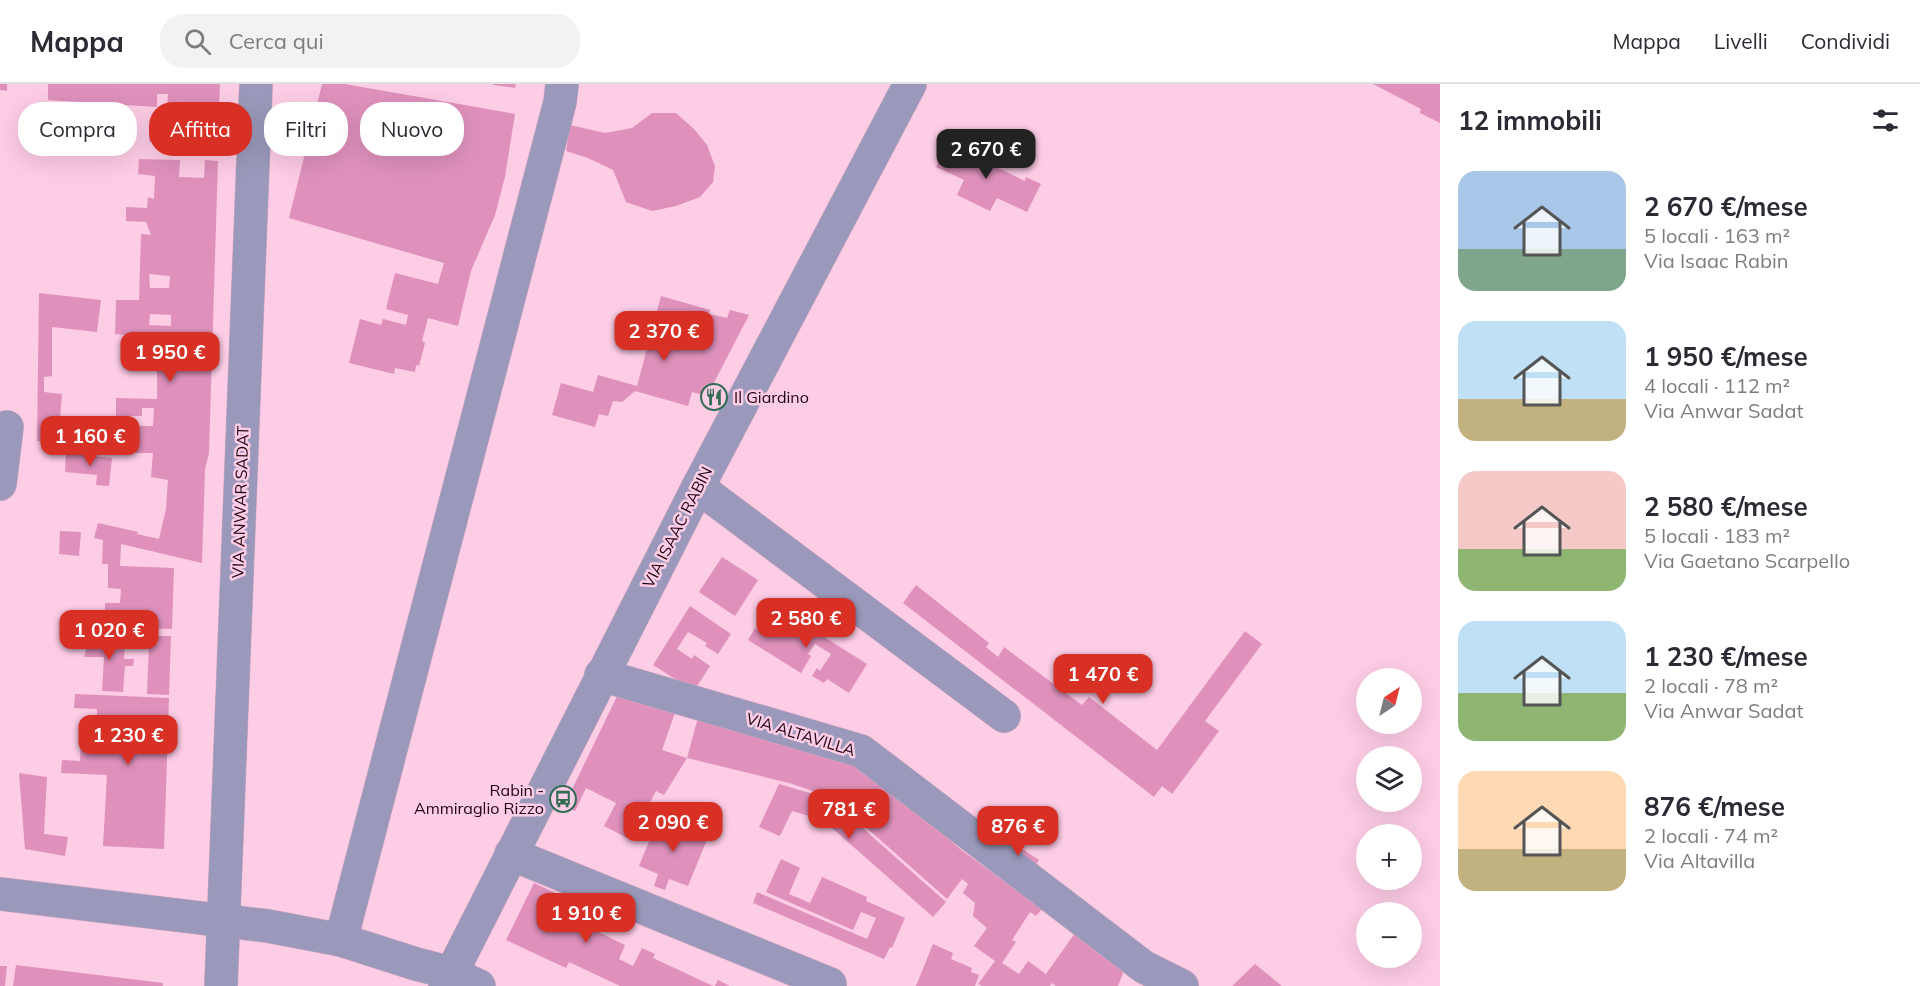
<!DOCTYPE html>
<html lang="it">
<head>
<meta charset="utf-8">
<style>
	:root { --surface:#fff; --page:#f2f2f3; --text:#2b2b33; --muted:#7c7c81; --line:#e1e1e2; --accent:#d93025 }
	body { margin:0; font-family:Mulish,sans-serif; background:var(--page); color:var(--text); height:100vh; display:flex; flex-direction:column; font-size:22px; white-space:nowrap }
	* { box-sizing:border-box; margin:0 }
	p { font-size:20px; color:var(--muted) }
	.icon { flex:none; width:33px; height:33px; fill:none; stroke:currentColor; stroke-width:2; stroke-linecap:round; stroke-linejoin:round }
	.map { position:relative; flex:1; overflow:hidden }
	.drawer { display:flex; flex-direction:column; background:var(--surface); width:480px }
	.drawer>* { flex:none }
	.top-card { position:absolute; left:18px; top:18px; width:570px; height:54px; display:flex; gap:12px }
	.needle { width:39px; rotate:35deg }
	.fabs { position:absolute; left:1356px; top:584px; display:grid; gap:12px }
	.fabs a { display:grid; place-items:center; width:66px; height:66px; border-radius:50%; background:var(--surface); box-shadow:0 6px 24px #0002; font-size:30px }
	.price { position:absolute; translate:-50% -51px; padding:0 14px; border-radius:12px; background:var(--accent); color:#fff; font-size:20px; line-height:39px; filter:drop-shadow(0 2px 3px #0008) }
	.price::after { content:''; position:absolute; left:50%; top:36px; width:18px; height:14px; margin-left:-9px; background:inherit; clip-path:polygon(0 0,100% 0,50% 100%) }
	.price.selected { background:#222; color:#fff }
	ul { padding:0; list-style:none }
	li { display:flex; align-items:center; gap:18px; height:150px; padding:0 18px }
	li span { display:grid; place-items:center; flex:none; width:168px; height:120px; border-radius:18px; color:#555 }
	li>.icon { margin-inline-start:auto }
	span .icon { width:72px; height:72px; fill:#fffc; stroke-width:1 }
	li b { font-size:26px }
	h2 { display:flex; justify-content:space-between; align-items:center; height:72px; padding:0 18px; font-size:26px }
	.chip { padding:0 21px; border-radius:24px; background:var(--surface); box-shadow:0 6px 24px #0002; font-size:21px; line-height:54px }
	.chip.selected { background:var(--accent); color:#fff }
	header { display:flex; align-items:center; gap:36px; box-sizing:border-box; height:84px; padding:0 30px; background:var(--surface); border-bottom:2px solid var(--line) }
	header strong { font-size:28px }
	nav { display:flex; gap:33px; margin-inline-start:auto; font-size:21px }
	.search { width:420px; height:54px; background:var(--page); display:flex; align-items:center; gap:15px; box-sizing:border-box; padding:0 21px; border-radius:24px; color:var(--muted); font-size:22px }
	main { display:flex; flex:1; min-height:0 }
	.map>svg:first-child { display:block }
	.building { fill:#df91bc; fill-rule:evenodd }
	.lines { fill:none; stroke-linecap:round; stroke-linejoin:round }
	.minor-casing { stroke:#d5a8c0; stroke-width:34 }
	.minor { stroke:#9a99bb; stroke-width:33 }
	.labels { text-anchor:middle; stroke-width:5; stroke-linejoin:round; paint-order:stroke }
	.poi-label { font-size:16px; fill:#1f0515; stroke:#fdcce5; text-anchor:start }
	.street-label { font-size:16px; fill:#1f0515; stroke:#fdcce5 }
</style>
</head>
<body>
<header>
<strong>Mappa</strong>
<div class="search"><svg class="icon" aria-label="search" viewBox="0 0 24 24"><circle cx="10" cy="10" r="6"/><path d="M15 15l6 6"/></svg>Cerca qui</div>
<nav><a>Mappa</a><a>Livelli</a><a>Condividi</a></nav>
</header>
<main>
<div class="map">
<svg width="1440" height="902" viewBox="0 0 1440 902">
	<rect width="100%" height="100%" fill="#fdcce5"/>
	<g class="building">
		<path d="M0 0H7V7L0 6Z"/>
		<path d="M48 0H220L219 23 167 24 168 10H157V23L48 16Z"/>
		<path d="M322 0H345L515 30 505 93 495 131 471 187 458 242 428 234 422 257 425 259 419 282 416 281 415 288 395 284 394 290 349 279 360 235 381 241 383 235 406 241 408 231 386 225 395 189 438 200 444 179 289 134Z"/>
		<path d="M493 0H516L515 4 493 1Z"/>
		<path d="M1373 0H1440V39L1420 29 1421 25Z"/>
		<path d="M652 29H676L694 45 707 61 715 82 713 98 700 113 676 122 652 127 626 118 613 86 588 74 566 67 570 41 605 49 632 44Z"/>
		<path d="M219 35 218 60 181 57 180 67H167V58H149V47H169V36Z"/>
		<path d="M950 53 966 61 963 67 1025 97 1026 93 1041 100 1027 128 997 114 990 127 957 111 964 96 936 83Z"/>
		<path d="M139 75 180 76 179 93 204 94 205 76 218 77 209 369 205 385 202 479 121 460 120 482 174 484 172 545 105 543V519H120L121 505 108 504V480H102L103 456 94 454 98 439 138 448 137 450 159 455 166 425 168 396 151 393 153 369H133L136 355 129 354V346H133L134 342H153L154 324H142V332H116V314L157 315V254L115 250 116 216H139L141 150 151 151 146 138 126 137V123L147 124 148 113 154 115 155 92 138 90ZM149 190 170 192 169 204H150ZM150 230 171 231V242L149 241Z"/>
		<path d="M39 209 101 216 97 248 52 243V292L44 293V308L62 310 58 359 37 357Z"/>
		<path d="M661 212 710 226 709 230 727 234 730 226 749 231 707 312 692 308 688 322 635 307 622 318 613 317 608 332 599 330 595 343 552 331 561 299 593 308 598 291 637 302Z"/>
		<path d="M66 369 112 374 109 402 96 401 97 391 65 388Z"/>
		<path d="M60 447 81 448 79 472 59 470Z"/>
		<path d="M722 473 758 496 735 532 699 508Z"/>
		<path d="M916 501 989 559 986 563 998 573 1004 563 1082 621 1089 613 1157 666 1245 547 1262 560 1205 637 1219 647 1172 710 1162 702 1154 713 903 519Z"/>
		<path d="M772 520 867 580 849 609 827 595 824 599 812 592 817 584 820 587 831 570 815 560 808 570 811 572 801 589 748 556 755 544 759 548 772 528 768 526Z"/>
		<path d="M690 522 731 550 718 570 705 562 707 559 688 548 677 565 692 575 694 571 710 582 694 607 653 581Z"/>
		<path d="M85 550 107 551V558L125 559 124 575H134L133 582H125L123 608 102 607 104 573H84L86 566Z"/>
		<path d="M158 552H171L169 611 147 610 149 560H158Z"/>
		<path d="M621 604 678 620 662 666 687 674 700 626 838 666 899 712 960 765 1042 825 1036 832 1030 828 1012 856 1016 858 1002 879 1019 890 1028 877 1046 890 1075 849 1117 878 1123 889 1118 902H1056L1052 899 1050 902H982L978 900 995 877 974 862 987 844 973 832 975 819 963 809 968 800 962 795 947 815 843 723V717L789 699 687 674 664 711 656 707 631 756 604 742 616 719 586 704 575 727 564 722Z"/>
		<path d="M75 610 169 614 164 765 103 762 107 691 61 689 62 676 80 677 81 656H92V644H97V625L74 624Z"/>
		<path d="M19 689 47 693 44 750 68 753 65 772 25 765Z"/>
		<path d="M779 700 830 715 946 818 933 833 823 736 792 727 780 752 759 743Z"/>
		<path d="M659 733 708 753 688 802 669 795 665 806 654 802 658 790 639 782Z"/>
		<path d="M1007 755 1039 776 1029 791 997 769Z"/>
		<path d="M781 775 800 784 789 810 810 819 822 793 867 813 866 817 905 834 892 864 890 863 884 875 753 819 757 808 867 855 876 834 861 828 853 846 766 808Z"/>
		<path d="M534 799 593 827 586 842 625 861 619 875 633 882 642 864 655 870 653 874 713 902H620L569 878 566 884 506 856Z"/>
		<path d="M933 860 953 869 951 875 972 884 971 888 979 891 975 902H916Z"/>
		<path d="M1255 880 1282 902H1232Z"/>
		<path d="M16 881 163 899V902H13Z"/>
		<path d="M0 882H7L5 902H0Z"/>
		<path d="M718 896 730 902H715Z"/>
	</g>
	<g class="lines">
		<defs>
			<g id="minor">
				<path d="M0 400 7 343"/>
				<path d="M698 403 1004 632"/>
				<path d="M601 591 861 667 1144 883 1182 902"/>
				<path d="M511 770 830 900"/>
				<path d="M0 810 268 842 341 856 416 880 451 889 479 902"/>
				<path d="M341 856 560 18 562 0"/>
				<path d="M221 902 256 0"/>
				<path d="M445 902 698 403 910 0"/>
			</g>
		</defs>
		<use href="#minor" class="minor-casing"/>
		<use href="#minor" class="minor"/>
	</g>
	<defs>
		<symbol id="restaurant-ring" viewBox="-11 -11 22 22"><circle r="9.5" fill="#fdcce5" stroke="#306b54" stroke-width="1.5"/><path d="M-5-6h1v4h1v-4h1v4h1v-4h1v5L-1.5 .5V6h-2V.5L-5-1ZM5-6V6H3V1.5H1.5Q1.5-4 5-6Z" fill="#306b54"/></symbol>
		<symbol id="bus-ring" viewBox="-11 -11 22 22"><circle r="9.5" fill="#fdcce5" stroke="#306b54" stroke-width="1.5"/><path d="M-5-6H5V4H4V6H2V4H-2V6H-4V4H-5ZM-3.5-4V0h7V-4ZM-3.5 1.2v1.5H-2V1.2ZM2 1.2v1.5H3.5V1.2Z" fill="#306b54"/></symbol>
	</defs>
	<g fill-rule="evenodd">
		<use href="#restaurant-ring" x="699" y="298" width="30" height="30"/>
		<use href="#bus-ring" x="548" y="700" width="30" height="30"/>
	</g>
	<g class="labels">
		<g class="poi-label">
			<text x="734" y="319">Il Giardino</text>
			<text x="544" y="712" text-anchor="end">Rabin -<tspan x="544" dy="18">Ammiraglio Rizzo</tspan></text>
		</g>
		<g class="street-label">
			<text transform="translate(240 418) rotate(-88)" y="6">VIA ANWAR SADAT</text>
			<text transform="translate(677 443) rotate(-63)" y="6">VIA ISAAC RABIN</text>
			<text transform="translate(801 650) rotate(17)" y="6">VIA ALTAVILLA</text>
		</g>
	</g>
</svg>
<div class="fabs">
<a><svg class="needle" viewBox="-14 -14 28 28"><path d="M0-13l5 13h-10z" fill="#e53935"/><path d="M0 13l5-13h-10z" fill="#7c7c81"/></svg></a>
<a><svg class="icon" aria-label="layers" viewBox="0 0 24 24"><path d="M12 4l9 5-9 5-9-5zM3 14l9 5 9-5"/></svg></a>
<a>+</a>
<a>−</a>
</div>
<b class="price selected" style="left:986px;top:96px">2 670 €</b>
<b class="price" style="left:664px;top:278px">2 370 €</b>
<b class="price" style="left:170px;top:299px">1 950 €</b>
<b class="price" style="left:90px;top:383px">1 160 €</b>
<b class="price" style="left:806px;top:565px">2 580 €</b>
<b class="price" style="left:109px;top:577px">1 020 €</b>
<b class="price" style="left:1103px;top:621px">1 470 €</b>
<b class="price" style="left:128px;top:682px">1 230 €</b>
<b class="price" style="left:849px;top:756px">781 €</b>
<b class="price" style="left:673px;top:769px">2 090 €</b>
<b class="price" style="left:1018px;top:773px">876 €</b>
<b class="price" style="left:586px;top:860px">1 910 €</b>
<div class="top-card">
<a class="chip">Compra</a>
<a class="chip selected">Affitta</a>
<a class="chip">Filtri</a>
<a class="chip">Nuovo</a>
</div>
</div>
<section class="drawer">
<h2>12 immobili<svg class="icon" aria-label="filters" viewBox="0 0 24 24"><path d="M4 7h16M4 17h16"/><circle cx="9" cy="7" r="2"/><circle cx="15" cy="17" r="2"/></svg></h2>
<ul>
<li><span style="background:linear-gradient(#a9c7e8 65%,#7fa58c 0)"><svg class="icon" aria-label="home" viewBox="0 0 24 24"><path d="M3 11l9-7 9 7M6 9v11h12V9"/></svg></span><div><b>2 670 €/mese</b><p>5 locali · 163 m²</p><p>Via Isaac Rabin</p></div></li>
<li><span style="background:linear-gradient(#bfe0f5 65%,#c2b280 0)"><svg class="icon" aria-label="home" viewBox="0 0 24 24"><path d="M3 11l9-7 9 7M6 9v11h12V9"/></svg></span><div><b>1 950 €/mese</b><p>4 locali · 112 m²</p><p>Via Anwar Sadat</p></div></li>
<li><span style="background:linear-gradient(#f6c9c9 65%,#8fb573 0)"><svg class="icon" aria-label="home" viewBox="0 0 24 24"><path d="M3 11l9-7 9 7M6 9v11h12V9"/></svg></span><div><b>2 580 €/mese</b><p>5 locali · 183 m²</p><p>Via Gaetano Scarpello</p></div></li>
<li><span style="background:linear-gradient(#bfe0f5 60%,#8fb573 0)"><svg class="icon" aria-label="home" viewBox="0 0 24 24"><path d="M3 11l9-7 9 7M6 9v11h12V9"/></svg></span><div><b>1 230 €/mese</b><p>2 locali · 78 m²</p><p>Via Anwar Sadat</p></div></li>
<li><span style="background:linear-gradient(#ffd9b3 65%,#c2b280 0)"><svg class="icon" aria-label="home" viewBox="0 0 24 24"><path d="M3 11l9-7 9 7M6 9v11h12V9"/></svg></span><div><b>876 €/mese</b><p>2 locali · 74 m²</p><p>Via Altavilla</p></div></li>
</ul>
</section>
</main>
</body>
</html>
